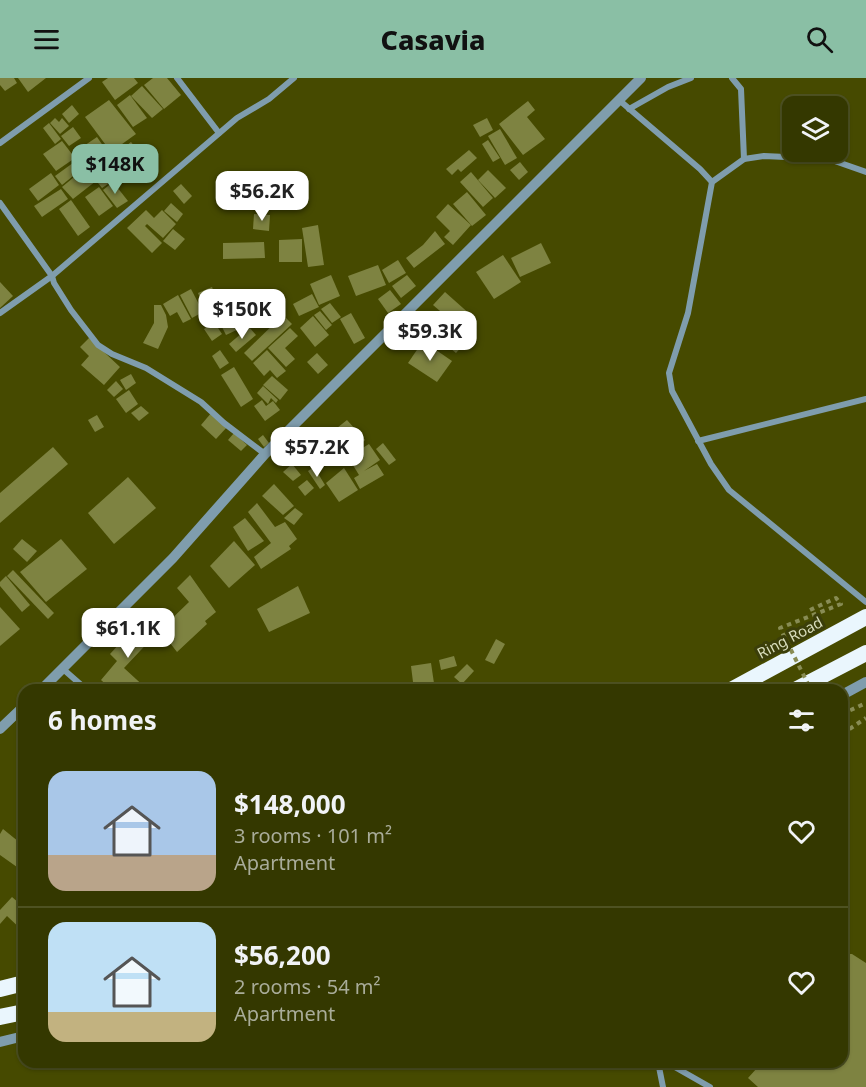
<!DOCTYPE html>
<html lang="en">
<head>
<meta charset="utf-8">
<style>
	:root { --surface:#343800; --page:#3c3f0a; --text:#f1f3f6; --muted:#a9ac99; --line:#4e5222; --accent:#8abfa5 }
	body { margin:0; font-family:"Noto Sans",sans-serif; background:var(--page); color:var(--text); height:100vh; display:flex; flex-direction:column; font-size:22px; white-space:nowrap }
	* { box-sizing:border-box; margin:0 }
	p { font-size:20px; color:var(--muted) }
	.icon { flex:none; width:33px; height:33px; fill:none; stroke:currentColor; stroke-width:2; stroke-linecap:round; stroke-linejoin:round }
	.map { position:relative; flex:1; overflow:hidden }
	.details { position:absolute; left:18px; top:606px; width:830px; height:384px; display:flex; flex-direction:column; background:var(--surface); border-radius:18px; box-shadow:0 2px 4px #0004,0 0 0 2px var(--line) }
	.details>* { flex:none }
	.tools { position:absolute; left:782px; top:18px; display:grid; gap:12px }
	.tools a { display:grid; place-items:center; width:66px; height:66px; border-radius:12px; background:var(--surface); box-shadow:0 2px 4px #0004,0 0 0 2px var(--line); font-size:30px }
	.price { position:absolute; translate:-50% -51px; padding:0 14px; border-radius:12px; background:#fff; color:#222; font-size:20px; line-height:39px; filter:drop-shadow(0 2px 3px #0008) }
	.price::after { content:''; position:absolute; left:50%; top:36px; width:18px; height:14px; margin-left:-9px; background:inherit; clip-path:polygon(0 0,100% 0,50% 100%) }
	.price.selected { background:var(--accent); color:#111 }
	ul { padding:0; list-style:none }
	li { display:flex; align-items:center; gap:18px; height:150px; padding:0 30px }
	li+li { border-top:2px solid var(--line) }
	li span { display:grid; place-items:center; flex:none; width:168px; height:120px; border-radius:18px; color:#555 }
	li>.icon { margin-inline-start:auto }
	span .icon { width:72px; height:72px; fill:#fffc; stroke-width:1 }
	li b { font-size:26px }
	h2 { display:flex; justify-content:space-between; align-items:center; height:72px; padding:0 30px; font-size:26px }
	header { display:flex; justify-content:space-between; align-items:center; height:78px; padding:0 30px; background:var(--accent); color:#111; font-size:27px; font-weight:800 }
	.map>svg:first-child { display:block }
	.building { fill:#7e8341 }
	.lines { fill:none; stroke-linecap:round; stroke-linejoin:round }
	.path { stroke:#888c54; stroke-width:4; stroke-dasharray:4.5 4.5; stroke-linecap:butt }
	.minor { stroke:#7f9dad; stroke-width:6 }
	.tertiary { stroke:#7f9dad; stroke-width:10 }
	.trunk { stroke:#eaf6fd; stroke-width:16 }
	.path-bridge { stroke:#888c54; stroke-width:4; stroke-dasharray:4.5 4.5; stroke-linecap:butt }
	.labels { text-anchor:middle; stroke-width:6; stroke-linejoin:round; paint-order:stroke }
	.street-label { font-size:15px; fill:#d9ddbc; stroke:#3b3e0a }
</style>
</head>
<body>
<header><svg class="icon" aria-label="menu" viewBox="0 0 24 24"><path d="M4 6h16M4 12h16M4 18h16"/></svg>Casavia<svg class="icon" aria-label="search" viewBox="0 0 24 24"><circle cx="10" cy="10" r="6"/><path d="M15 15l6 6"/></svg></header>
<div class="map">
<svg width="866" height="1009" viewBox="0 0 866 1009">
	<rect width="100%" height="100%" fill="#464a00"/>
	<g class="building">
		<path d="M0 0H14L17 5 5 13 0 7Z"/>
		<path d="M18 0H46L28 14Z"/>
		<path d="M108 0H134L138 5 115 22 102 4Z"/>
		<path d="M153 0H167L181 17 164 31 144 7Z"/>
		<path d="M142 8 163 31 152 40 131 18Z"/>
		<path d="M130 17 147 40 133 49 117 27Z"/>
		<path d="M109 22 136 56 111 74 85 39Z"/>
		<path d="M528 23 535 32 527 39 545 61 523 77 499 46Z"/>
		<path d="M72 27 79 36 69 45 62 36Z"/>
		<path d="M55 40 59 44 62 40 69 48 60 56 50 45Z"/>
		<path d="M487 40 493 52 480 59 473 47Z"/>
		<path d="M49 45 61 61 55 66 43 50Z"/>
		<path d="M73 49 81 60 69 68 61 58Z"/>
		<path d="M500 51 517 80 505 87 488 58Z"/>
		<path d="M97 59 106 72 84 88 75 74Z"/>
		<path d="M488 62 500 80 493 84 482 66Z"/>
		<path d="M62 63 75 80 56 93 43 76Z"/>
		<path d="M131 64 148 85 121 106 104 85Z"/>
		<path d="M469 72 477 80 461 94 458 91 452 97 446 91Z"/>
		<path d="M98 81 102 86 99 89 111 104 102 110 86 90Z"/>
		<path d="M77 82 83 90 62 107 55 98Z"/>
		<path d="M520 84 528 94 519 102 510 92Z"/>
		<path d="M85 90 96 103 73 121 62 109Z"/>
		<path d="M488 92 506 110 495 120 478 102Z"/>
		<path d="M471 94 493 120 483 129 460 104Z"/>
		<path d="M51 95 59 107 38 123 29 111Z"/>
		<path d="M113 104 128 123 117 130 103 112Z"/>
		<path d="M181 106 192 118 184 126 173 113Z"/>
		<path d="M99 109 113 128 99 138 85 119Z"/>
		<path d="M61 111 68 121 42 139 34 128Z"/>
		<path d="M467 114 486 137 472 148 453 126Z"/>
		<path d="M71 122 90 149 78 158 59 131Z"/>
		<path d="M171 125 183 136 177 144 164 133Z"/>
		<path d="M448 126 471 147 453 167 444 159 450 153 436 139Z"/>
		<path d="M146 132 154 140 162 132 176 146 163 160 147 146 145 148 162 165 152 175 127 150Z"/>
		<path d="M254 136 270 137 269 153 253 151Z"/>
		<path d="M318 147 324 187 308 189 302 150Z"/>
		<path d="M173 151 185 161 175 172 163 163Z"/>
		<path d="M435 153 445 166 414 190 406 180 423 167Z"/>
		<path d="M302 161V184H279V162Z"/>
		<path d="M264 164 265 180 223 181V165Z"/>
		<path d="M541 165 551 185 520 199 511 180Z"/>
		<path d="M503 177 521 204 494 221 476 194Z"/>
		<path d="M398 182 406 195 389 205 382 192Z"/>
		<path d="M378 187 386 207 356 218 348 198Z"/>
		<path d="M331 197 340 218 319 227 310 206Z"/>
		<path d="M407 197 416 208 401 220 392 208Z"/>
		<path d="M0 204 13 218 0 230Z"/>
		<path d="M212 209 222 235 208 241 198 215Z"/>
		<path d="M191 211 203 234 192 240 180 217Z"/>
		<path d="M390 212 401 226 388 235 378 221Z"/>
		<path d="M445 214 472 238 461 251 433 227Z"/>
		<path d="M312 216 319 229 299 238 293 226Z"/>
		<path d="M178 217 191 241 183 245 177 234 170 238 163 226Z"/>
		<path d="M271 223 280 238 267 246 257 231Z"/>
		<path d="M330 225 341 239 332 245 321 231Z"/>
		<path d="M154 227H161L166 237 168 249 158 271 143 265 154 245Z"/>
		<path d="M320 233 332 247 326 252 314 237Z"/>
		<path d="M351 235 365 260 354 266 340 241Z"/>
		<path d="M241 237 245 248 226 257 221 247Z"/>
		<path d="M283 237 292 246 252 283 244 275Z"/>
		<path d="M313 238 329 257 315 269 300 250Z"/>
		<path d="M434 240 464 266 456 275 425 249Z"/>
		<path d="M214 244 222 256 212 263 204 251Z"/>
		<path d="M249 249 256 257 236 274 229 266Z"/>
		<path d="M290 250 298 258 285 270 295 281 286 289 268 270Z"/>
		<path d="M89 260 120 289 104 307 81 287 89 278 80 269Z"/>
		<path d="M423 263 452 283 437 304 408 285Z"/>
		<path d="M220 272 229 285 220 291 212 278Z"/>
		<path d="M267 272 286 293 277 300 270 292 264 298 253 285Z"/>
		<path d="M317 275 328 287 318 296 307 284Z"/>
		<path d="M234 289 253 321 241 329 221 297Z"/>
		<path d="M131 296 136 305 126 312 120 302Z"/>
		<path d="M272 298 288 312 280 322 263 307Z"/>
		<path d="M116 303 123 311 114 319 107 312Z"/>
		<path d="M263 308 278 322 276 325 271 320 268 326 257 315Z"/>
		<path d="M129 312 138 326 126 335 116 321Z"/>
		<path d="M262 322 266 328 273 323 280 332 265 343 254 328Z"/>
		<path d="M141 328 149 335 139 343 131 335Z"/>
		<path d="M212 334 228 348 216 361 201 347Z"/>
		<path d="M97 337 104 349 95 354 88 342Z"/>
		<path d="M347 342 365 362 357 369 337 350Z"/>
		<path d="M234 355 247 367 241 373 228 362Z"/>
		<path d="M263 357 269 365 264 369 258 361Z"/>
		<path d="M383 365 396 382 389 387 376 371Z"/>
		<path d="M369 366 380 382 364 393 377 386 384 397 360 411 354 400 359 397 348 379Z"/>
		<path d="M53 369 68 386 0 445V415Z"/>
		<path d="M292 386 301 397 293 403 283 394Z"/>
		<path d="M314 389 325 407 320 411 308 393Z"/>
		<path d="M344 390 358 412 339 424 326 405Z"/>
		<path d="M128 399 156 430 114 466 88 435Z"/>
		<path d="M307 402 314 410 305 418 298 409Z"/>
		<path d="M274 406 294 428 283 437 262 418Z"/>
		<path d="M257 425 275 449 285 444 297 461 289 468 291 471 261 491 254 479 271 465 248 434Z"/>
		<path d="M295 430 303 436 294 447 284 440Z"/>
		<path d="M245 440 264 463 248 473 233 449Z"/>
		<path d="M22 461 37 473 27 484 13 471Z"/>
		<path d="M61 461 87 491 46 524 20 494Z"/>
		<path d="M234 463 255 487 229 510 210 488Z"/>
		<path d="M13 492 54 535 48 541 7 498Z"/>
		<path d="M190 497 216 534 205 543 207 546 177 574 160 552 189 524 177 510Z"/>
		<path d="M6 498 30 527 22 534 0 508V504Z"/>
		<path d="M298 508 310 535 269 554 257 531Z"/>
		<path d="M0 529 20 551 0 568Z"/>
		<path d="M142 541 156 556 124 590 148 612H112L101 602 117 583 110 576Z"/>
		<path d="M496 561 505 566 494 586 485 582Z"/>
		<path d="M454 578 457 588 441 592 439 582Z"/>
		<path d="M431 585 435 612H414L411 588Z"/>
		<path d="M467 586 474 593 462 606 454 599Z"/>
		<path d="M194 604 202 612H185Z"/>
		<path d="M3 751 24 768V794L0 777V756Z"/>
		<path d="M12 819 19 825 20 823 24 830V854L7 838 0 846V832Z"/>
		<path d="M842 876H852L866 885V1009H758L748 1000 757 990 753 984H842Z"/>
	</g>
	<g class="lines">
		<g class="path">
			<path d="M842 636 866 625"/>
			<path d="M842 656 866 640"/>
		</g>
		<g class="minor">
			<path d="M177 0 219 55"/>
			<path d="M732 0 741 11 744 81"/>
			<path d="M619 22 700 91 712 104"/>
			<path d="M629 31 668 9 691 0"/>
			<path d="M0 65 89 0"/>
			<path d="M866 94 829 81 764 78 744 81 712 104 688 235 669 295 672 313 711 386 729 412 866 524"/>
			<path d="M0 125 52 198 54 205 71 232 98 267 112 276 146 290 201 324 224 345 265 376"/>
			<path d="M0 235 52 198 237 40 269 21 294 0"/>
			<path d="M698 363 866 321"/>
			<path d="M63 591 87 612"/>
			<path d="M658 984 663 1009"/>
			<path d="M666 984 710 1009"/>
		</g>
		<g class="tertiary">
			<path d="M41 612 173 480 265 376 641 0"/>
			<path d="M842 617 866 604"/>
			<path d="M0 651 24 628"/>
			<path d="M0 964 24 958"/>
		</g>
		<g class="trunk">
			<path d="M731 612 866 539"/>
			<path d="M795 612 866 575"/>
			<path d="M0 911 24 905"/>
			<path d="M0 939 24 934"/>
		</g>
		<path class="path-bridge" d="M810 532 836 520 841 526 780 550 811 612"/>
	</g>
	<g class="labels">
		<g class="street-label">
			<text transform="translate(790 560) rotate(-28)" y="5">Ring Road</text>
		</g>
	</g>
</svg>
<div class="tools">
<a><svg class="icon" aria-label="layers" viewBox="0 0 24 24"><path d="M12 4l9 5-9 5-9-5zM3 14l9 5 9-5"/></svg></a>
</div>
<b class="price selected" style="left:115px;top:117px">$148K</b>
<b class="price" style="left:262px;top:144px">$56.2K</b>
<b class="price" style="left:242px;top:262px">$150K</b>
<b class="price" style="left:430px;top:284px">$59.3K</b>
<b class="price" style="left:317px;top:400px">$57.2K</b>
<b class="price" style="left:128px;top:581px">$61.1K</b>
<section class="details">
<h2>6 homes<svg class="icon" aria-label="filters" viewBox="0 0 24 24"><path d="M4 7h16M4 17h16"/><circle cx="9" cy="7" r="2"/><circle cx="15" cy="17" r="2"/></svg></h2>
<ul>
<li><span style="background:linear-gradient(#a9c7e8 70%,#b9a48a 0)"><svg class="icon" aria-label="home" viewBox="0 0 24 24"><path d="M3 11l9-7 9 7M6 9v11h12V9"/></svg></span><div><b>$148,000</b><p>3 rooms · 101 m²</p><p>Apartment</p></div><svg class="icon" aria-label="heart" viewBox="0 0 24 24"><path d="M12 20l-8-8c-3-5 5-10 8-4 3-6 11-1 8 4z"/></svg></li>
<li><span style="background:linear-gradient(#bfe0f5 75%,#c2b280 0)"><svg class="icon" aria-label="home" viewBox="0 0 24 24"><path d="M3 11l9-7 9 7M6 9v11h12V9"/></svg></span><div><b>$56,200</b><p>2 rooms · 54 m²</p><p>Apartment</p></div><svg class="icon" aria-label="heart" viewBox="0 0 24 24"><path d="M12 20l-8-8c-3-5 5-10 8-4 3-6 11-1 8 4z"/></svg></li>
</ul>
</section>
</div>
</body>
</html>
